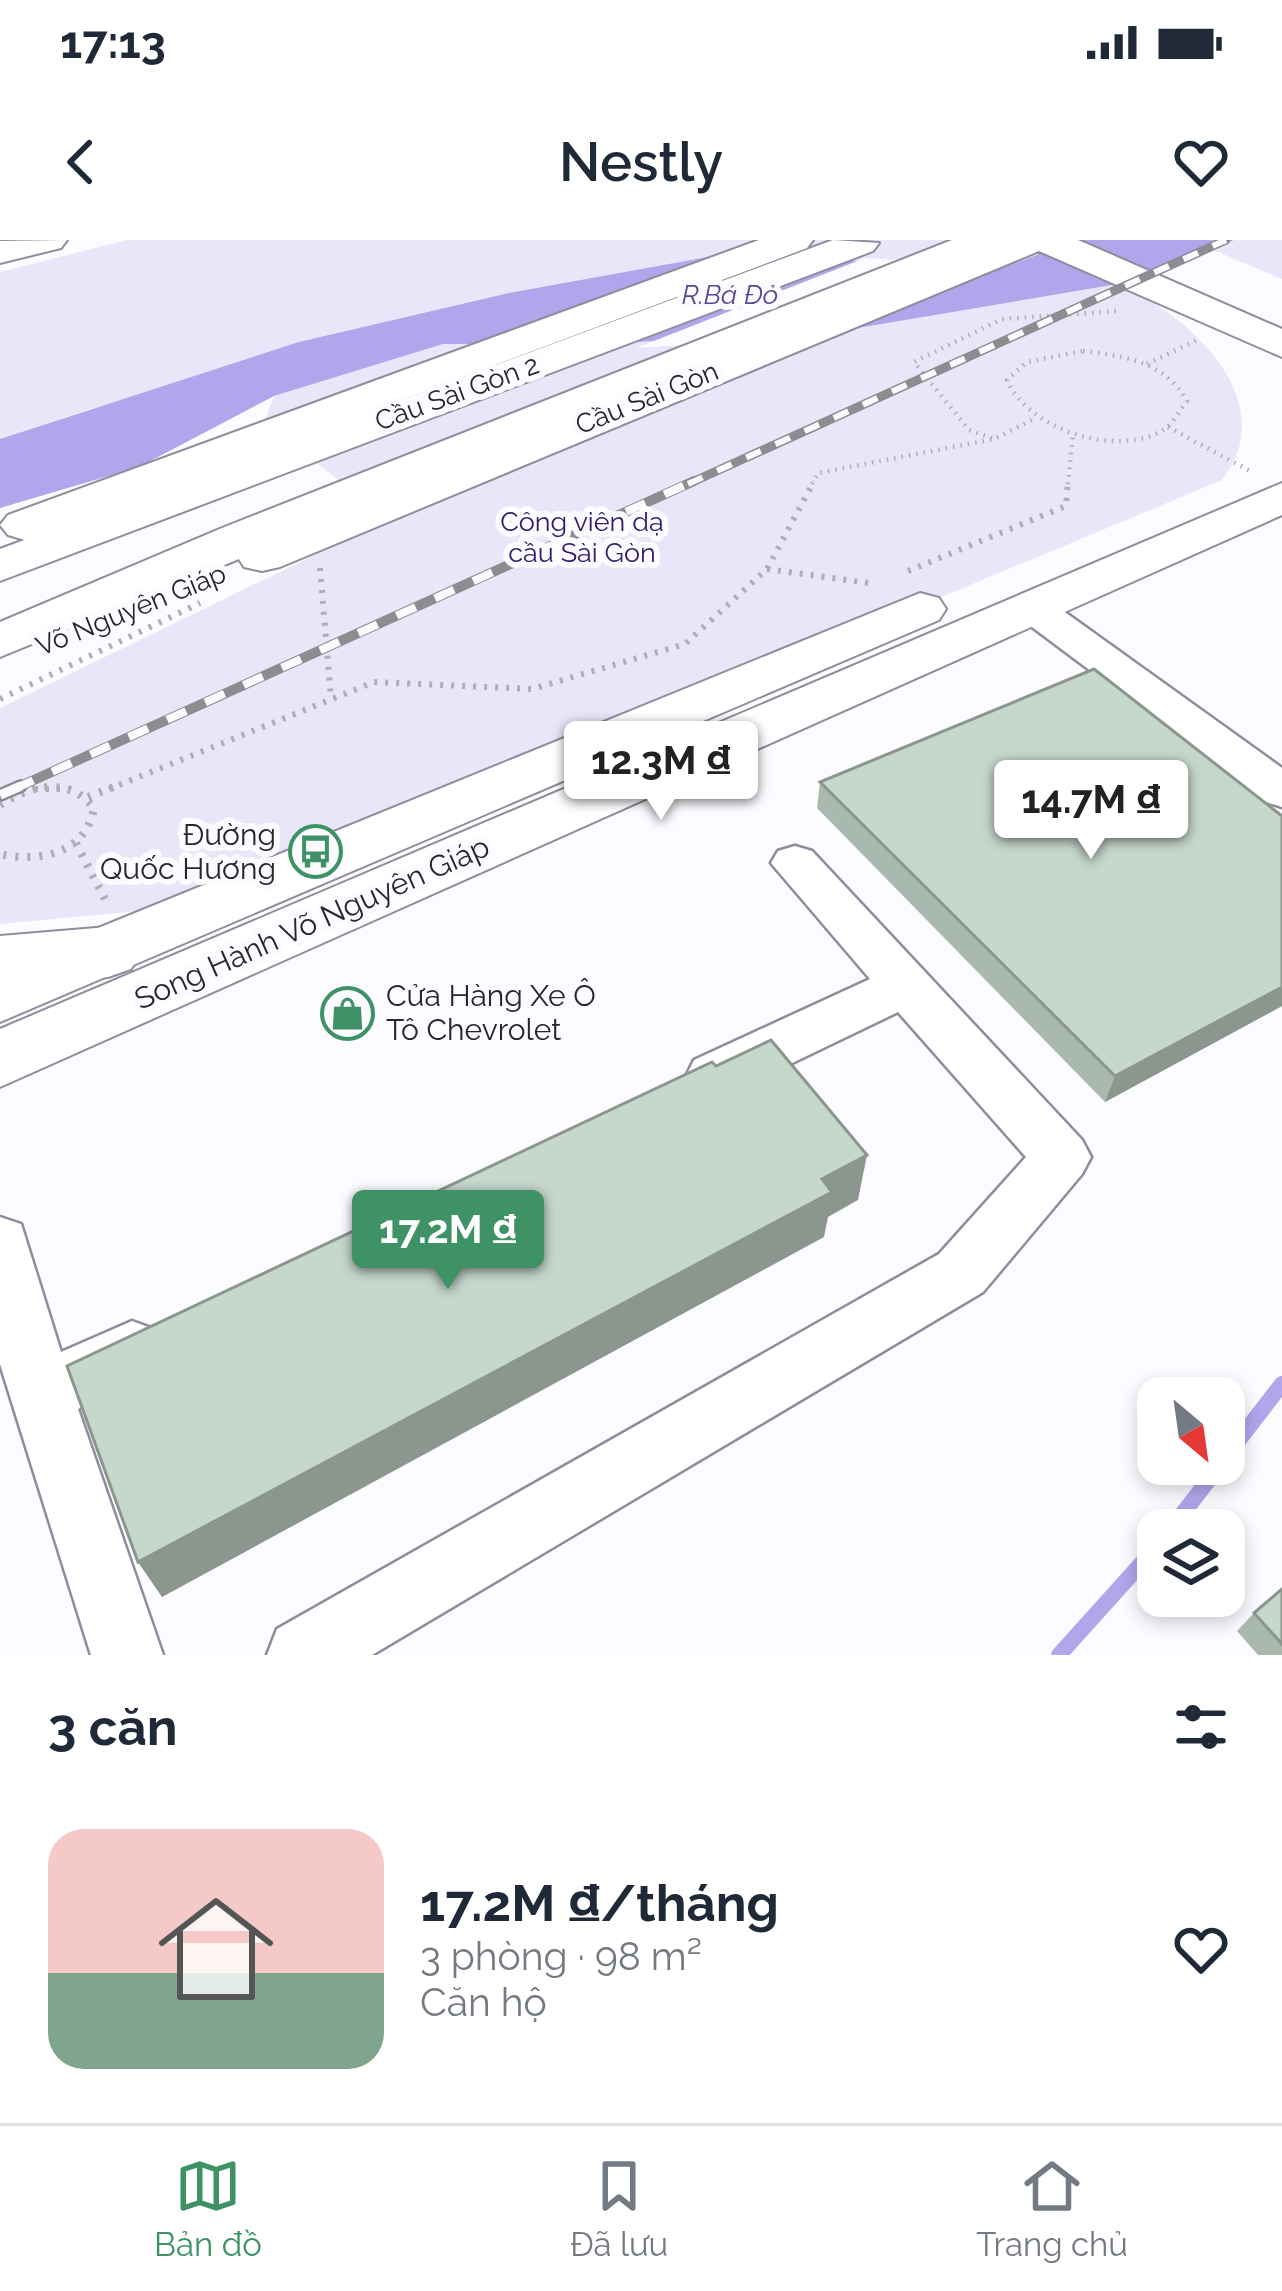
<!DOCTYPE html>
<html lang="vi">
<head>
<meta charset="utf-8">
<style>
	:root { --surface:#fff; --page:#f2f2f3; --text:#1f2937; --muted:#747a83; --line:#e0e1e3; --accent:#3e9265 }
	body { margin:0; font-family:Raleway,sans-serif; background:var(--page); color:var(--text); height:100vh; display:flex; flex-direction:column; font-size:45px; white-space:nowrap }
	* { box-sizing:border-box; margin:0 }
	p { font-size:39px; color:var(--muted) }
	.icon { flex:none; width:66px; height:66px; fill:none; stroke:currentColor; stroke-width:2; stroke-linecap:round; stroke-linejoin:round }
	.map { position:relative; height:1415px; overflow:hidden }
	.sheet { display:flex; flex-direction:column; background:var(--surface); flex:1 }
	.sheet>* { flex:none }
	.needle { width:78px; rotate:151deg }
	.fabs { position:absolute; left:1137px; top:1137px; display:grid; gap:24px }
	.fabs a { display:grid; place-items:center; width:108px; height:108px; border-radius:24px; background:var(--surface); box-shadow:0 6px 18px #0003; font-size:60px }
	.price { position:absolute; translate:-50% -102px; padding:0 27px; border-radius:12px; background:#fff; color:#222; font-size:39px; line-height:78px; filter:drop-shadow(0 3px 6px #0008) }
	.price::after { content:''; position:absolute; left:50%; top:72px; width:36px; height:27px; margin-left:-18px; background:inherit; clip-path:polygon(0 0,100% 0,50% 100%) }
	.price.current { background:var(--accent); color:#fff }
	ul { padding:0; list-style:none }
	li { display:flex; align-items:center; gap:36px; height:300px; padding:0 48px }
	li span { display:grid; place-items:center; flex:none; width:336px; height:240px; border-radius:36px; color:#555 }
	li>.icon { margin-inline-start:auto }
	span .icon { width:144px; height:144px; fill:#fffc; stroke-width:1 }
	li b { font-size:51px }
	h2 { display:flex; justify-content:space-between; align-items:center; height:144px; padding:0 48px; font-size:51px }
	.status { display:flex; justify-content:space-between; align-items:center; height:84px; padding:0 60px; background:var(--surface); direction:ltr }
	.status svg { height:33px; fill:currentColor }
	header { display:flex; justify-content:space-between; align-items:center; height:156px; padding:0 48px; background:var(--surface); font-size:54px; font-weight:600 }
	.tabs { display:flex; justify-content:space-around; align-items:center; height:168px; border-top:3px solid var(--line); background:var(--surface); font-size:33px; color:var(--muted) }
	.tabs a { display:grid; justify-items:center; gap:6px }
	.tabs .current { color:var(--accent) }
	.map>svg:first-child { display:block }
	.green { fill:#e8e6f9 }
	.water { fill:#b0a6eb }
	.pier { fill:#fcfbff }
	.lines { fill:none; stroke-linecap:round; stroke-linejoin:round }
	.stream { stroke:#b0a6eb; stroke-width:16 }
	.minor-casing { stroke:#8f8d9d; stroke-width:5 }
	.major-casing { stroke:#8f8d9d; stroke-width:4 }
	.highway-casing { stroke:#8f8d9d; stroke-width:4 }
	.path-far2 { stroke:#afaeb3; stroke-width:4.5; stroke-dasharray:1.5 6; stroke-linecap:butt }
	.path-far1 { stroke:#afaeb3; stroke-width:6; stroke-dasharray:3 8; stroke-linecap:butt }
	.path { stroke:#afaeb3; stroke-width:8; stroke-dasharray:3 9; stroke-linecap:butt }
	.minor { fill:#fff; fill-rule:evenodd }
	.major { fill:#fff; fill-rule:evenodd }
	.highway { fill:#fff; fill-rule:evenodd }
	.rail-far2-casing { stroke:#8d8c91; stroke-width:9 }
	.rail-far1-casing { stroke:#8d8c91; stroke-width:10 }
	.rail-casing { stroke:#8d8c91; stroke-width:14 }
	.rail-far2 { stroke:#fcfbff; stroke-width:6; stroke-dasharray:16; stroke-linecap:butt }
	.rail-far1 { stroke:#fcfbff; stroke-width:8; stroke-dasharray:21; stroke-linecap:butt }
	.rail { stroke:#fcfbff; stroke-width:9; stroke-dasharray:27; stroke-linecap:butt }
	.wall { fill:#aab9af }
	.shaded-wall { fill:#8b968f }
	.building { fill:#c6d7cc; stroke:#8b968f; stroke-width:3 }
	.labels { text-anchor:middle; stroke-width:12; stroke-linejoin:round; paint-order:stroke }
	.far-water-label { font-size:27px; font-style:italic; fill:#574596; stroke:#fcfbff }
	.far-street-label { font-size:27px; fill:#27262d; stroke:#fcfbff }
	.far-park-label { font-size:27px; fill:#331b6a; stroke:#fcfbff }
	.poi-label { font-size:30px; fill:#27262d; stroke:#fcfbff; text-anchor:end }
	.street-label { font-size:30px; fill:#27262d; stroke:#fcfbff }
</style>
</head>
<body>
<div class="status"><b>17:13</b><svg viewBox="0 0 49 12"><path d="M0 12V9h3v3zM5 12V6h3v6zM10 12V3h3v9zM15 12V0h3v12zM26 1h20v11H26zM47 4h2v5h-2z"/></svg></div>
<header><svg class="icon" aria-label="back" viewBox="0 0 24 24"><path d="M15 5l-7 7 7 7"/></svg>Nestly<svg class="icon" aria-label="heart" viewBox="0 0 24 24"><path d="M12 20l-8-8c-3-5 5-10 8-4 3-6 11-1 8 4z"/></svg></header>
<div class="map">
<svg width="1282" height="1415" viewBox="0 0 1282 1415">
	<rect width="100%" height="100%" fill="#fcfbff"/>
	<g class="green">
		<path d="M127 0H1006L1040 13 997 30 730 13 93 168 0 199V32Z"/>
		<path d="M1234 0H1282V39L1211 9Z"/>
		<path d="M1118 44C1195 78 1282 163 1222 240L203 665 0 684V468L389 279 264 182 274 156 443 104H608L864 87Z"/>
	</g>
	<path class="water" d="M1076 0H1234L1118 44 864 87 608 104H443L274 156 139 227 0 268V199L299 102 509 53 730 13 997 30Z"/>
	<path class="pier" d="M865 18 986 24 809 97 636 108Z"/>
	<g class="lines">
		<g class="stream">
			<path d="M1224 1219 1282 1144"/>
			<path d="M1170 1290 1221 1224"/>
			<path d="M1059 1415 1158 1305"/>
		</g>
		<defs>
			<g id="minor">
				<path d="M1034 357 1048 360 1282 528V567L1266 562 1020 378 1014 369 1020 360Z"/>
				<path d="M795 606 812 611 1082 900 1091 917 1082 934 983 1052 372 1415H267L277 1389 939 1014 1026 917 898 772 732 852 713 858 694 852 686 836 694 820 870 739 771 623 778 611Z"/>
				<path d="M0 977 21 984 61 1112 132 1081 154 1089 164 1110 154 1131 78 1169 163 1415H91L0 1124Z"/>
			</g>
			<g id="major">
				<path d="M67 0 61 8 0 23V1Z"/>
				<path d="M759 0H813L807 8 42 295 25 300 8 295 0 285 8 275Z"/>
				<path d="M999 0H1078L1282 89V117L1039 11 280 327 262 331 244 327 237 316 244 305Z"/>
				<path d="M1282 243V275L0 847V789Z"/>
				<path d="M920 353 939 358 946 369 939 380 0 782V728Z"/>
			</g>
			<g id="highway">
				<path d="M833 0 879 3 873 11 0 341V309Z"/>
				<path d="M952 0H1004L998 8 0 417V382L222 288Z"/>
				<path d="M108 687 131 695 141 712 131 729 108 737 0 746V696Z"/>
			</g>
		</defs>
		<use href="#minor" class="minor-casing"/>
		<use href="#major" class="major-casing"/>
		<use href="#highway" class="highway-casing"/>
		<g class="path-far2">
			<path d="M1083 111C1125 116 1165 122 1187 161 1180 170 1172 185 1163 190 1115 219 1027 188 1007 140L1027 122Z"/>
			<path d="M1147 124 1197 100"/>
			<path d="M1168 187 1250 231"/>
			<path d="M992 198 969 190 914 122 1002 79 1118 71"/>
			<path d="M812 244 818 233 994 199 1034 179"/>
			<path d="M1068 244 1073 193"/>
		</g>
		<g class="path-far1">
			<path d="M320 328 331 458"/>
			<path d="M767 329 876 344"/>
			<path d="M908 331 1066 266 1068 241"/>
			<path d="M0 459 200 363"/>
			<path d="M35 549H69"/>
			<path d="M109 549 374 442 532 449 685 404 767 329 814 241"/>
		</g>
		<g class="path">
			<path d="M88 557 116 546"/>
			<path d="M0 565C31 545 68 536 94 568 86 613 40 623 0 614"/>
			<path d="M76 603 108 665"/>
		</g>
		<use href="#minor" class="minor"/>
		<use href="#major" class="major"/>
		<use href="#highway" class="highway"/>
		<defs>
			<path id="rail-far2" d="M688 244 1226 0"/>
			<path id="rail-far1" d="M14 549 694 241"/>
			<path id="rail" d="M0 555 21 546"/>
		</defs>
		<use href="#rail-far2" class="rail-far2-casing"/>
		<use href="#rail-far1" class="rail-far1-casing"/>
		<use href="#rail" class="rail-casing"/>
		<use href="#rail-far2" class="rail-far2"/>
		<use href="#rail-far1" class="rail-far1"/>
		<use href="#rail" class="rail"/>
	</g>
	<g class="wall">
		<path d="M820 542 1282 576V766L1105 862 817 568Z"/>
		<path d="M1282 1349V1415H1258L1237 1391 1254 1373Z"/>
	</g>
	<g class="shaded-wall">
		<path d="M1282 747V766L1105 862 1115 836Z"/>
		<path d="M867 915 858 960 828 977 824 997 162 1357 138 1322Z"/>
	</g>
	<g class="building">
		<path d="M1094 429 1282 576V747L1115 836 820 542Z"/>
		<path d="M771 800 867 915 822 939 832 952 138 1322 67 1126 712 822 716 826Z"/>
		<path d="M1282 1349V1404L1254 1373Z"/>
	</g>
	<defs>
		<symbol id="bus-ring" viewBox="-11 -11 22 22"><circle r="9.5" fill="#fcfbff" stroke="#3e9265" stroke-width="1.5"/><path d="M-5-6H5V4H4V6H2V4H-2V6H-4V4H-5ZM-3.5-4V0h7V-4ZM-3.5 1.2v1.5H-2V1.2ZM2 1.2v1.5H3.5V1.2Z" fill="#3e9265"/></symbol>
		<symbol id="shop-ring" viewBox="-11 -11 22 22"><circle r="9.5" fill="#fcfbff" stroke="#3e9265" stroke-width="1.5"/><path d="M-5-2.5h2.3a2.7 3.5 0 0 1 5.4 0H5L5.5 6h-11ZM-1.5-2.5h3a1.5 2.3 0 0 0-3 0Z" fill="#3e9265"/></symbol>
	</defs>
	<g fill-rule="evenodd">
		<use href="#bus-ring" x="286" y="582" width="59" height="59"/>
		<use href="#shop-ring" x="318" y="744" width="59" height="59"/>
	</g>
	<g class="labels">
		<g class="far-water-label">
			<text x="730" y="64">R.Bá Đỏ</text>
		</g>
		<g class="far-street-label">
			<text transform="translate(457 153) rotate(-20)" y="9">Cầu Sài Gòn 2</text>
			<text transform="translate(647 158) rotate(-22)" y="9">Cầu Sài Gòn</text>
			<text transform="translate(131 370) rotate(-22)" y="9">Võ Nguyên Giáp</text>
		</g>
		<g class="far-park-label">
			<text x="582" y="291">Công viên dạ<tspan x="582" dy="31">cầu Sài Gòn</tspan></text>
		</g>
		<g class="poi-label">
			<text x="276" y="605">Đường<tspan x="276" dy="34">Quốc Hương</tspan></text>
			<text x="386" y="766" text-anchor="start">Cửa Hàng Xe Ô<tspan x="386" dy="34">Tô Chevrolet</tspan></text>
		</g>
		<g class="street-label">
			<text transform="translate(312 683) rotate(-24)" y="10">Song Hành Võ Nguyên Giáp</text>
		</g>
	</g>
</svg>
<div class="fabs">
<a><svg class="needle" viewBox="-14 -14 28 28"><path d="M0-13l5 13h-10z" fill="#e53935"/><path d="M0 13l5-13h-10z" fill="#747a83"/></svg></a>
<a><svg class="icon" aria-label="layers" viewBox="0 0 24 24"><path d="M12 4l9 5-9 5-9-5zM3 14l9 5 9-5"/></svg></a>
</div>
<b class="price" style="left:661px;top:583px">12.3M ₫</b>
<b class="price" style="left:1091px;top:622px">14.7M ₫</b>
<b class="price current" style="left:448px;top:1052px">17.2M ₫</b>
</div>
<section class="sheet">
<h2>3 căn<svg class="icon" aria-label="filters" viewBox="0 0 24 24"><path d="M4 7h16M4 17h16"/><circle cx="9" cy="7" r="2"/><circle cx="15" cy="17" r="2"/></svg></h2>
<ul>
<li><span style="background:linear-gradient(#f6c9c9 60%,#7fa58c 0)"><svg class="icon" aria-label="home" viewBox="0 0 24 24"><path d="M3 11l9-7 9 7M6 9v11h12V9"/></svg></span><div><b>17.2M ₫/tháng</b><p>3 phòng · 98 m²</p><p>Căn hộ</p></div><svg class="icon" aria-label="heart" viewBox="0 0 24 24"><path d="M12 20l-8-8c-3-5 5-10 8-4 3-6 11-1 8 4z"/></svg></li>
</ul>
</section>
<nav class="tabs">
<a class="current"><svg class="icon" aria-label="map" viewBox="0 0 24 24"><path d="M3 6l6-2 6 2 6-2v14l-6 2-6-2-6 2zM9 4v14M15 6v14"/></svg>Bản đồ</a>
<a><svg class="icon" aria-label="saved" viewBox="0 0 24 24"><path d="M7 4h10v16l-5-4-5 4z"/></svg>Đã lưu</a>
<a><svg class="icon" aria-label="home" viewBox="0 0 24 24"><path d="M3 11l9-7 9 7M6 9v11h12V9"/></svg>Trang chủ</a>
</nav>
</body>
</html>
